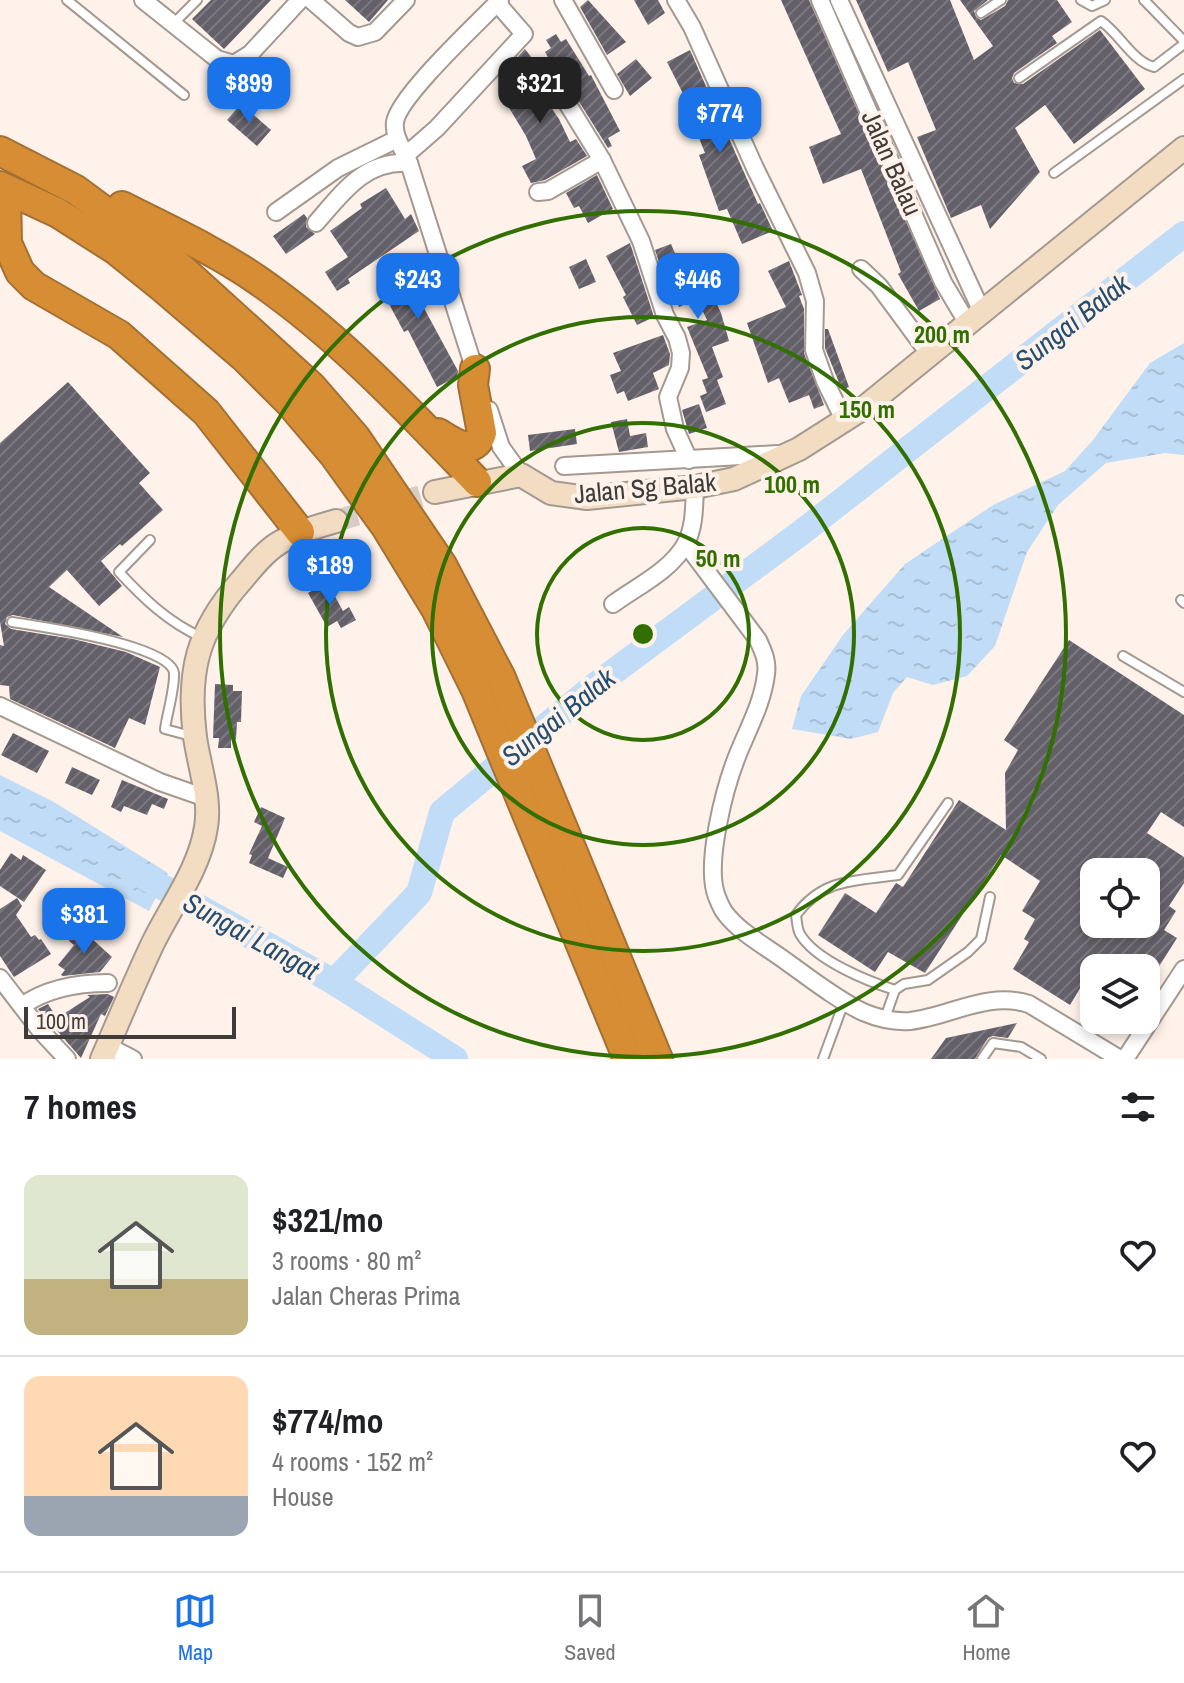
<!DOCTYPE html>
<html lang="en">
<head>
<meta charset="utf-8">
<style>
	:root { --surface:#fff; --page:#f2f2f2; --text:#202124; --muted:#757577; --line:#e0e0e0; --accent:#1a73e8 }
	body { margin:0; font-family:"Archivo Narrow",sans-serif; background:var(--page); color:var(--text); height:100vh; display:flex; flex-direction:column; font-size:30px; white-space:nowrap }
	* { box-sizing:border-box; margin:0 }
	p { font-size:26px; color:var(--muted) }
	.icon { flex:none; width:44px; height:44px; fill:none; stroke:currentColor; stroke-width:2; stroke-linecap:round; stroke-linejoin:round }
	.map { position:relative; height:1059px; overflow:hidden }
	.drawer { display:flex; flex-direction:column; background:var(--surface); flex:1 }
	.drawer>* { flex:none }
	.tools { position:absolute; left:1080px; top:858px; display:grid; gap:16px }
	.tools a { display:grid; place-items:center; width:80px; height:80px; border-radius:16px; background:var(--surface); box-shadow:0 4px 12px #0003; font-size:40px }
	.scale { position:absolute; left:24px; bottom:20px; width:212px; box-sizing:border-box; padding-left:8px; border:4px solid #3f3b38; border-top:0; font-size:22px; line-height:28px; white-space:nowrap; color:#3f3b38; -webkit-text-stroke:6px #fef2ea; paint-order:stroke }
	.price { position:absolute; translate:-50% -68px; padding:0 18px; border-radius:16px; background:var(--accent); color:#fff; font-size:26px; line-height:52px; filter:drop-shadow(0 2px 4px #0008) }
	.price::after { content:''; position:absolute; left:50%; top:48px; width:24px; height:18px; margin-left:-12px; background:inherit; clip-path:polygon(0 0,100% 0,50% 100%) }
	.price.active { background:#222; color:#fff }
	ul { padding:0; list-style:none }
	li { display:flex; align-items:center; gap:24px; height:200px; padding:0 24px }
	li+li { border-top:2px solid var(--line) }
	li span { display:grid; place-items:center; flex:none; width:224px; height:160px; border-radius:16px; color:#555 }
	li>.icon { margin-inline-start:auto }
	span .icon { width:96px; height:96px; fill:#fffc; stroke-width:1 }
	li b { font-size:34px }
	h2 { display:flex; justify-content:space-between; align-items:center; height:96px; padding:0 24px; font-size:34px }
	.tabs { display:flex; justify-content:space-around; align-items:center; height:112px; border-top:2px solid var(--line); background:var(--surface); font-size:22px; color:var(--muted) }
	.tabs a { display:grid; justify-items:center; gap:4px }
	.tabs .active { color:var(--accent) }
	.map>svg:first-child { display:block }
	.water { fill:url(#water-ripples) }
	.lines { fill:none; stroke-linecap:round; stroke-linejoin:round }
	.river { stroke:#c1dcf6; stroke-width:26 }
	.building { fill:url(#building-hatch); fill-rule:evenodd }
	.secondary-tunnel { stroke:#d8cdc6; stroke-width:22; stroke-dasharray:22 11; stroke-linecap:butt }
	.lane-casing { stroke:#a39991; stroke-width:12 }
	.street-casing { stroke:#a39991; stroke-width:20 }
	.secondary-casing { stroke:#a39991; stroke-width:26 }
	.highway-casing { stroke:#a27035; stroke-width:32 }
	.lane { stroke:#fff; stroke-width:8 }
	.street { stroke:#fff; stroke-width:16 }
	.secondary { stroke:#f3ddc2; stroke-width:22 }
	.highway { stroke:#d78d33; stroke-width:28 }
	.ring { fill:none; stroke:#316f01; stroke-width:4 }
	.labels { text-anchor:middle; stroke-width:8; stroke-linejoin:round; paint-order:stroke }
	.street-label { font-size:26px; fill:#3f3b38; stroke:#fef2ea }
	.water-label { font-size:28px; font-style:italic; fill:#234d71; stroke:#fef2ea }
	.centre { fill:#316f01; stroke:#fef2ea; stroke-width:4 }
	.ring-label { font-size:24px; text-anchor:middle; font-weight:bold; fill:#316f01; stroke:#fef2ea; stroke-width:8; stroke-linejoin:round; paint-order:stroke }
</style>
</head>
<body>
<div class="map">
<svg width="1184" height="1059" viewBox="0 0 1184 1059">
	<defs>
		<pattern id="water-ripples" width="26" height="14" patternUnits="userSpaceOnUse" patternTransform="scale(2)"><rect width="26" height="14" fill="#c1dcf6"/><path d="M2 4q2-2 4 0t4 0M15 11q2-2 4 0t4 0" fill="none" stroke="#a7bed4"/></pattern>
		<pattern id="building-hatch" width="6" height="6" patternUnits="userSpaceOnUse" patternTransform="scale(2)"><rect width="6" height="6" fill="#646069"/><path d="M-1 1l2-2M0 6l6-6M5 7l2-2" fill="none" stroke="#7c7980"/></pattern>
	</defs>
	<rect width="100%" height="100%" fill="#fef2ea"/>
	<g class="water">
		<path d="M1184 343V455L1165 453 1106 463 1058 505 1027 552 995 646 967 676 933 685 907 677 893 693 878 732 851 739 792 729 801 696 843 635 905 564 993 505 1065 471 1093 440 1150 363Z"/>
		<path d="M0 775 54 802 168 873 149 911 0 831Z"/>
	</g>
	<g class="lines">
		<g class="river">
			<path d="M130 869 334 982 455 1059"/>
			<path d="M334 982 419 893 442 812 593 687 802 532 1184 234"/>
		</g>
	</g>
	<g class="building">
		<path d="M211 0H271L224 49 192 19Z"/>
		<path d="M345 0H388L369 22Z"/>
		<path d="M588 0 626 42 607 55 580 7Z"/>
		<path d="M634 0H658L665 13 648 25Z"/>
		<path d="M781 0H809L940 299 919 311 898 274 901 272 861 169 823 184 809 147 841 134Z"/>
		<path d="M856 0H950L974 60 993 46 960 0H988L974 11 976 17 981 20 1005 6 1008 0H1057L1072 22 1052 36 1057 43 1014 73 1012 78 1014 83 1023 84 1100 30 1145 89 1074 144 1045 105 1015 128 1040 172 990 229 981 205 951 218 917 137 936 130 908 62 888 72Z"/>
		<path d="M556 34 561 42 566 39 589 76 591 75 620 131 608 138 612 146 608 148 568 84 561 80 545 52 551 48 546 40Z"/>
		<path d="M525 49 538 66 528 74 559 119 570 142 576 139 587 156 545 180 531 183 522 166 536 159 526 136 508 106 515 103 506 89 516 82 506 70Z"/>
		<path d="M690 50 758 204 760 203 773 231 742 244 727 209 719 211 699 155 705 153 699 138 704 135 667 62Z"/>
		<path d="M636 59 652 78 630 96 617 74Z"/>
		<path d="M241 104 271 130 257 146 227 120Z"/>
		<path d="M597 175 613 209 588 223 579 206 574 208 566 193Z"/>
		<path d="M386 188 405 219 411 214 419 231 348 279 350 283 337 291 325 272 348 257 330 231 362 208 360 204Z"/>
		<path d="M304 214 307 218 306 227 315 234 286 254 273 236Z"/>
		<path d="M630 243 654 317 637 325 623 297 626 295 606 256Z"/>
		<path d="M671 244 686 279 702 272 721 313 729 341 712 347 723 377 717 380 726 404 706 412 700 396 707 393 702 380 708 378 687 327 707 320 697 299 679 307 664 277 655 250Z"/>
		<path d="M415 259 425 279 412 286 458 371 457 377 437 387 408 330 404 332 389 304 392 303 379 278Z"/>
		<path d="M586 259 596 282 579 289 569 267Z"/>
		<path d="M789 261 802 295 799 296 804 309V353L824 405 814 409 809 395 789 403 779 378 768 383 747 323 786 307 768 271Z"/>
		<path d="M825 329H828L849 387 842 390 825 348Z"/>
		<path d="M663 335 670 354 669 365 653 373 659 389 628 401 624 391 617 394 610 375 621 371 613 353Z"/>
		<path d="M68 382 150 473 139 483 163 510 122 546 120 544 101 561 122 586 99 606 67 570 49 587 123 637 13 615 7 617 5 624 11 629 73 639 126 652 160 667 145 725 129 718 115 748 10 699 9 686 0 685V645L4 646 0 622V443Z"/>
		<path d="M699 404 707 428 689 434 682 410Z"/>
		<path d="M627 419 630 436 646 433 648 447 619 452 611 422Z"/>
		<path d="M575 429 577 444 530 451 528 435Z"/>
		<path d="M327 582 343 611 349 607 356 620 341 628 337 621 327 627 308 593Z"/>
		<path d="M1069 640 1184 715V827L1161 812 1147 833 1184 857V883L1169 906 1176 911 1164 930 1177 938 1146 987V968H1094V986L1085 980 1070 1005 1013 969 1029 942 1024 939 1035 919 1022 911 1040 881 1001 855 925 973 888 952 875 972 818 935 845 893 876 913 896 883 903 887 959 800 1006 830 1005 773 1018 750 1004 740ZM1094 872H1146V924H1094Z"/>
		<path d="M215 684 233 685V691H242L241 722H237L236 739H231V748H218L219 738H213Z"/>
		<path d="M13 733 49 751 37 773 1 755Z"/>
		<path d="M72 767 100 780 92 795 65 783Z"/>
		<path d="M122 780 168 799 164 809 152 804 147 815 124 806 121 812 111 807Z"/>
		<path d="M261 807 285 818 268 858 288 867 283 878 249 863 252 855 249 854 262 826 254 822Z"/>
		<path d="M11 853 21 860 23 855 46 870 24 902 0 886V870Z"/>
		<path d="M17 898 22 906 16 915 31 937 35 935 39 940 41 939 51 954 14 977 0 956V909Z"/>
		<path d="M80 928 112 957 100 972 63 976 61 975 65 970 58 965 74 945 69 941Z"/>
		<path d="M108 994 114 997 105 1016 101 1014 81 1058 38 1009 48 1004 57 1018 90 997 87 995Z"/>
		<path d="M1017 1023 1008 1038 993 1036 988 1038 975 1059H931L946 1038Z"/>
	</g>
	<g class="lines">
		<path class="secondary-tunnel" d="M336 521 435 492"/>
		<defs>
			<g id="lane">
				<path d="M67 0 184 95"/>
				<path d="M1081 0 1092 6 1105 0"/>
				<path d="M1144 0 1184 41"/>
				<path d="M981 13 1001 0"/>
				<path d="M174 23 197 0"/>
				<path d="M1019 78 1101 21C1120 34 1132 61 1154 67L1184 44"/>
				<path d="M1054 173 1184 79"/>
				<path d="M150 540 119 572C144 599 168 622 201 637"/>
				<path d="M1181 600 1184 603"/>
				<path d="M12 622C39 626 171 645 174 673 175 688 167 714 165 729L191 736"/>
				<path d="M1123 656 1184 692"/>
				<path d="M895 990C867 981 815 960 800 934 797 929 797 921 796 915 823 878 856 881 898 875L948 803"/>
				<path d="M885 1018 895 990 904 984 928 980 968 952 981 939 990 897"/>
				<path d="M823 1059 844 1002"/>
				<path d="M982 1059 993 1043 1021 1047 1041 1059"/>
			</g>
			<g id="street">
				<path d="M143 0 217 59 234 64 250 54 300 0"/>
				<path d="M311 0 349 33 358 37 375 32 406 0"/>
				<path d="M563 0 614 90"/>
				<path d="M676 0 692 27 755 168 807 273 815 301 814 350 825 381 845 422"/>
				<path d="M820 0 943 282 968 324"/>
				<path d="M839 0 982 312"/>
				<path d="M559 90 602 160 641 241 665 315 677 338 681 353 680 368 668 397 675 429 689 460"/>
				<path d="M406 155 437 128 524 34 497 3"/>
				<path d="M538 192 548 191 602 160"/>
				<path d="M276 212 338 168 397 139"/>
				<path d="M316 223C343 192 365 160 409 163"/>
				<path d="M861 269 879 286 930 355"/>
				<path d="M477 377 409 163C404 150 393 137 395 122 399 96 478 23 500 0"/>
				<path d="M489 410 501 447 521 475"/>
				<path d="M564 466 778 454"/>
				<path d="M686 544 758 640C763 651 768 661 766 674 763 702 748 729 738 754 725 786 704 865 717 897 719 902 722 909 725 913 740 933 767 947 787 962 811 979 836 999 863 1012 877 1018 895 1022 910 1021 951 1016 987 991 1029 1004L1120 1059"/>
				<path d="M613 604C636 587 672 570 686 543 695 526 694 505 695 487"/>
				<path d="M0 706 160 782 206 798"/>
				<path d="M0 978 40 1030 67 1059"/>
				<path d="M22 1006C47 988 77 983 108 983"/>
				<path d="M108 1046 133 1059"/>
				<path d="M1125 1059 1184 969"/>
			</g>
			<g id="secondary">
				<path d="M435 492 521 475 551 493 587 498 695 487 734 479 799 449 865 407 1184 148"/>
				<path d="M102 1059C119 1020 135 981 153 943 171 906 200 868 206 827 211 798 199 766 195 737 187 672 197 631 241 581 252 568 264 552 279 543 296 532 316 527 336 521"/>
			</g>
			<g id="highway">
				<path d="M0 151 76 190 180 267 311 386 356 438 442 565 501 678 658 1059"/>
				<path d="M0 186 58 213 116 250 162 287 244 357 289 402 334 455 386 527 436 609 476 690 628 1059"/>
				<path d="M6 189 7 243 20 272 34 286 119 335 206 412 300 532"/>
				<path d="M122 206C167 229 214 250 256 279 339 336 408 410 477 482"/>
				<path d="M438 433C453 442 474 458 482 433L473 385 475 369"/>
			</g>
		</defs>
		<use href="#lane" class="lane-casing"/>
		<use href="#street" class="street-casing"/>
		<use href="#secondary" class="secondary-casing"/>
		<use href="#highway" class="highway-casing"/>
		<use href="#lane" class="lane"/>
		<use href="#street" class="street"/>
		<use href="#secondary" class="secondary"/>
		<use href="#highway" class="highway"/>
	</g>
	<g class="ring">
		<circle cx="643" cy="634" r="106"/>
		<circle cx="643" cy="634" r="211"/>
		<circle cx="643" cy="634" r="317"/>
		<circle cx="643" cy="634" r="423"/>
	</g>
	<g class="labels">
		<g class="street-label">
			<text transform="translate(892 163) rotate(66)" y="9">Jalan Balau</text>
			<text transform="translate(645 488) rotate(-5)" y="9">Jalan Sg Balak</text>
		</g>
		<g class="water-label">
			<text transform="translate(1072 322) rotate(-38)" y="10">Sungai Balak</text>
			<text transform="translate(558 717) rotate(-39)" y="10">Sungai Balak</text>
			<text transform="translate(251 936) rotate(29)" y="10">Sungai Langat</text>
		</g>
	</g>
	<circle cx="643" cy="634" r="12" class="centre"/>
	<g class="ring-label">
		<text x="942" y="343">200 m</text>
		<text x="867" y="418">150 m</text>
		<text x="792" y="493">100 m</text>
		<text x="718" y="567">50 m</text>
	</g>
</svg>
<div class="tools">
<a><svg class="icon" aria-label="locate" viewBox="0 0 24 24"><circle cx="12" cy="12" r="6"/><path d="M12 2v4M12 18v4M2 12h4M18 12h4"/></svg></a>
<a><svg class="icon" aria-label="layers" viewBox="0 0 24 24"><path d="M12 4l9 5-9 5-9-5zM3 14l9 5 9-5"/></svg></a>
</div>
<div class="scale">100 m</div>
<b class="price" style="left:249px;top:125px">$899</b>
<b class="price active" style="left:540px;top:125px">$321</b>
<b class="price" style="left:720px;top:155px">$774</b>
<b class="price" style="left:418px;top:321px">$243</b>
<b class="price" style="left:698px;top:321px">$446</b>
<b class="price" style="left:330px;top:607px">$189</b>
<b class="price" style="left:84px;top:956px">$381</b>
</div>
<section class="drawer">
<h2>7 homes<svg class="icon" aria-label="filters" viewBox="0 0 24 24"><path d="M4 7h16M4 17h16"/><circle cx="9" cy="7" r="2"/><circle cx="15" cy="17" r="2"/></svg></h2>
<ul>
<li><span style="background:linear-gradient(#dfe7d0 65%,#c2b280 0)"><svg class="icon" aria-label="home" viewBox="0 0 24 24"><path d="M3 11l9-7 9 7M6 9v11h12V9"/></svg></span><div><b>$321/mo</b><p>3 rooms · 80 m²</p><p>Jalan Cheras Prima</p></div><svg class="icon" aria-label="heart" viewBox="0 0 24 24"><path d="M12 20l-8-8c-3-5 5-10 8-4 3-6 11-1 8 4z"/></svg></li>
<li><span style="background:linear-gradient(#ffd9b3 75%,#9aa5b1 0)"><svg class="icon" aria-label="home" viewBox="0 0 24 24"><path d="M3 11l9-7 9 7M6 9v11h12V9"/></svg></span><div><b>$774/mo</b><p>4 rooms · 152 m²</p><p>House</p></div><svg class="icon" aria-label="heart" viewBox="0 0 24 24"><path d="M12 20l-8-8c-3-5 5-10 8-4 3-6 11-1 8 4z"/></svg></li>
</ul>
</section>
<nav class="tabs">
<a class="active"><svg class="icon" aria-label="map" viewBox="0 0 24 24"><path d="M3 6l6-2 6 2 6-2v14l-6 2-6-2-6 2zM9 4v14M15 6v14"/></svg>Map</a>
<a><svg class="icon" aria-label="saved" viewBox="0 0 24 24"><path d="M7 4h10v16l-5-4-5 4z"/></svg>Saved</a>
<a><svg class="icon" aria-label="home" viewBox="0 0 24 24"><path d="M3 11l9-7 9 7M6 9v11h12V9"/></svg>Home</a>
</nav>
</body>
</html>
